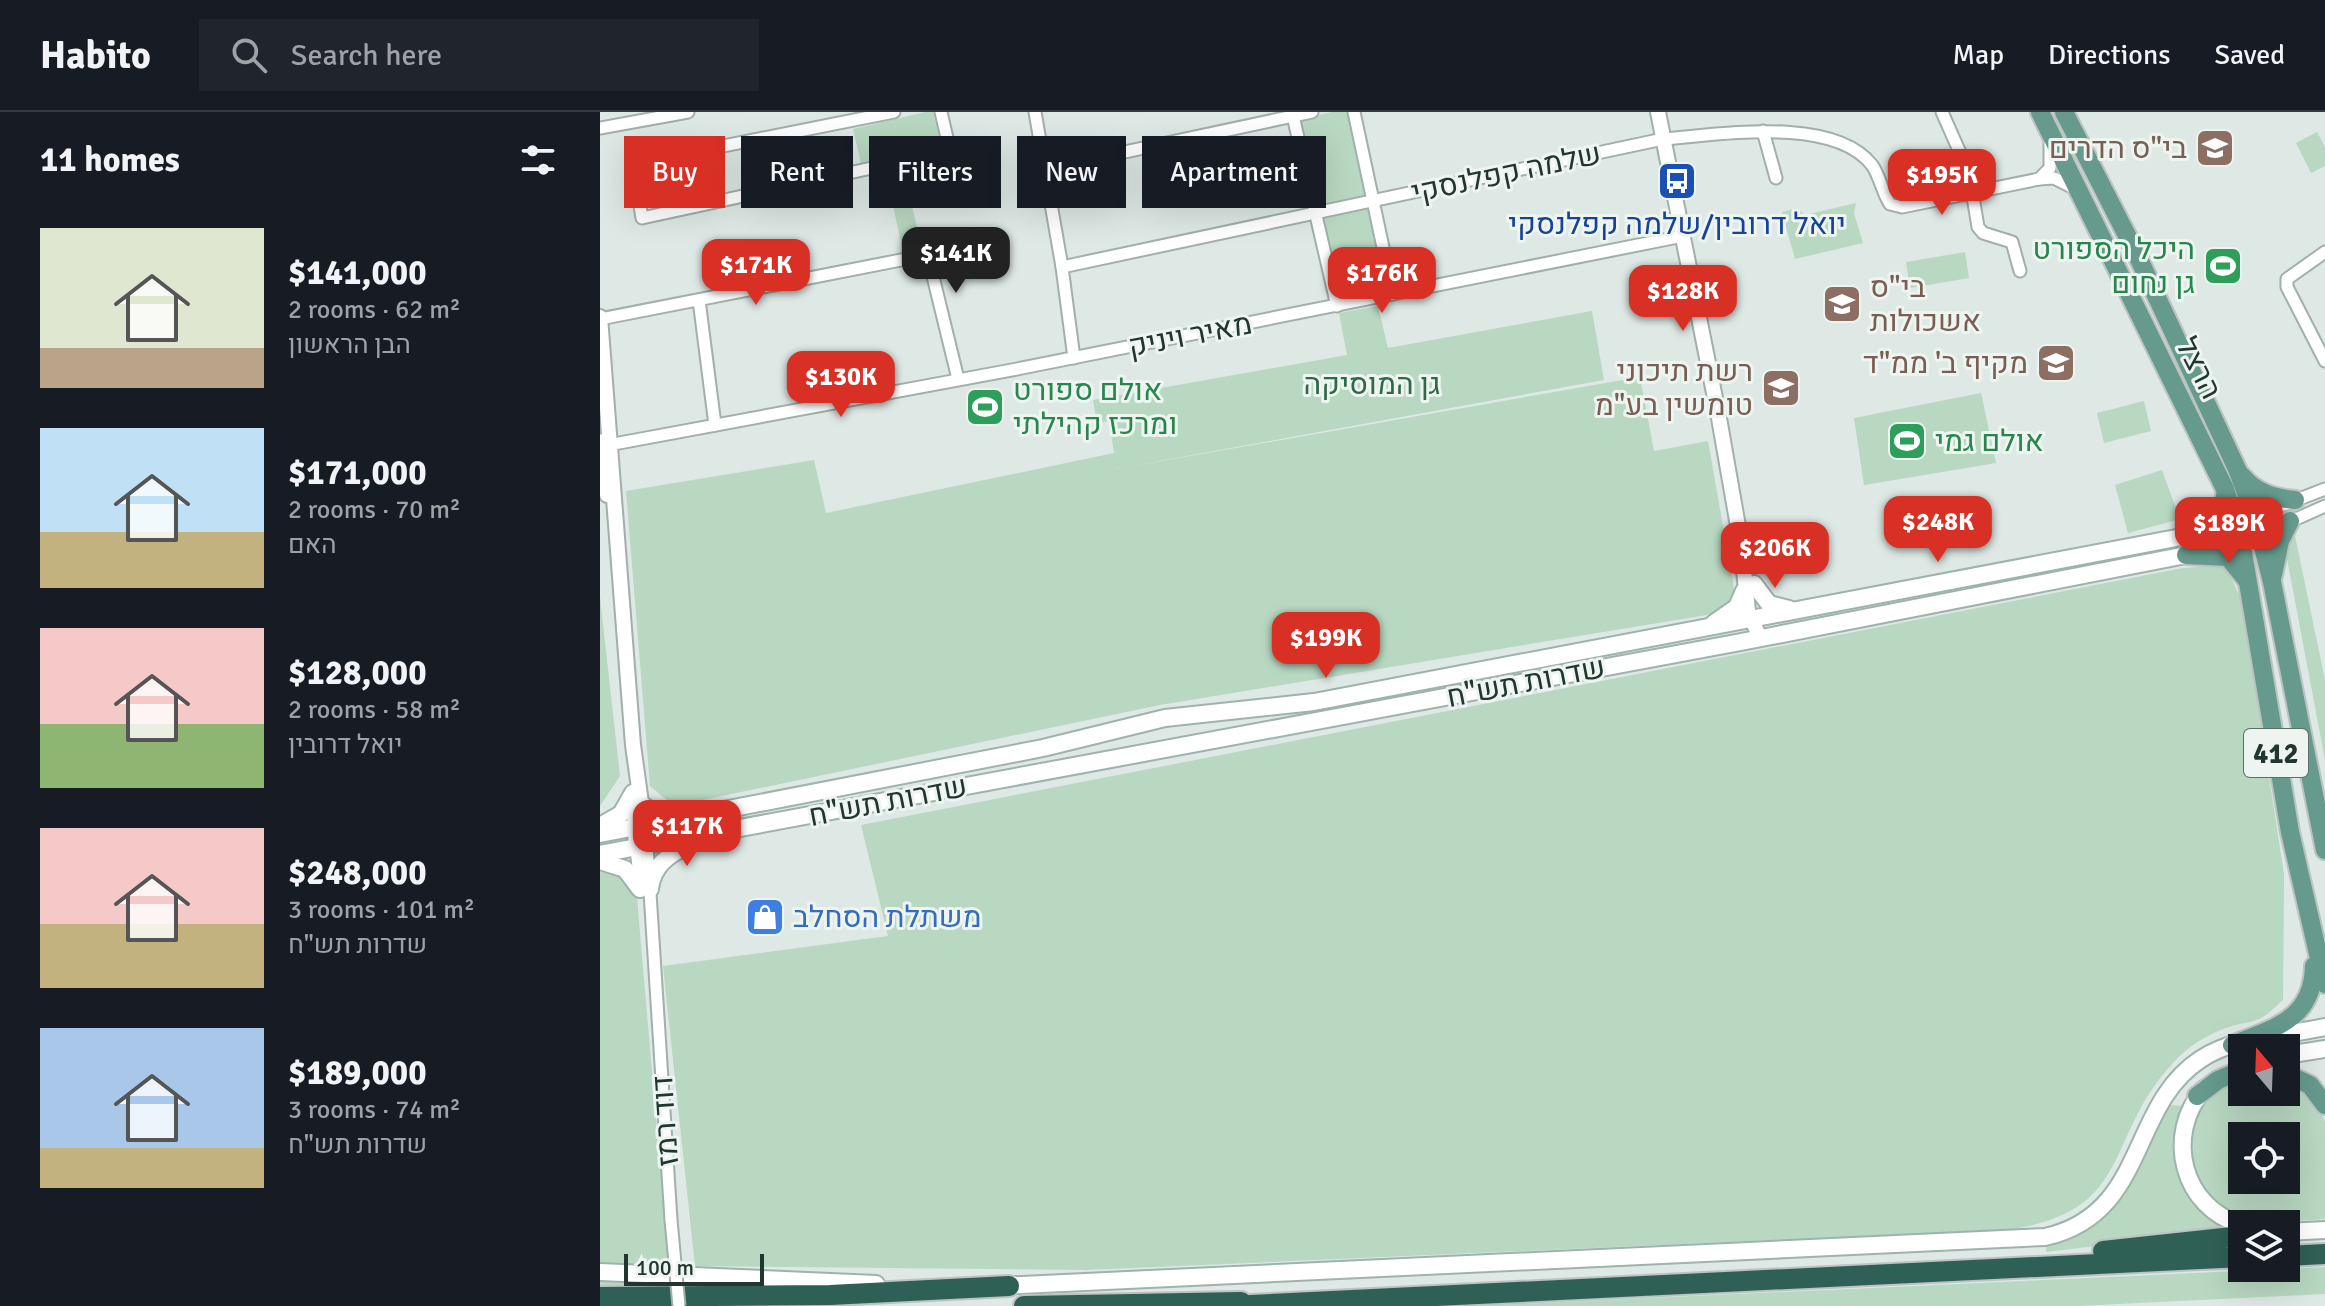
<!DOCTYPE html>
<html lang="en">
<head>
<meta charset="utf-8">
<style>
	:root { --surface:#171b24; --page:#20242c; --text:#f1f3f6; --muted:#9ea1a6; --line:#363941; --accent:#d93025 }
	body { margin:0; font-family:Signika,Heebo,sans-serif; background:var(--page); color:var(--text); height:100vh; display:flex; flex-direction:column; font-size:30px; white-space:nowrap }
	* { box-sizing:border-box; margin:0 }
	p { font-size:26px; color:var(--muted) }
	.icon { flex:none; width:44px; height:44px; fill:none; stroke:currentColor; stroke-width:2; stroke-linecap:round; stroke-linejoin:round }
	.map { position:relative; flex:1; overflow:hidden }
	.panel { display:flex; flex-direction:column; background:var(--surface); width:600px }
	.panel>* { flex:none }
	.guide { position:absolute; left:24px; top:24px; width:760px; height:72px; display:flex; gap:16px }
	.needle { width:52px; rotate:341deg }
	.buttons { position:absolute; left:1628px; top:922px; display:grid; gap:16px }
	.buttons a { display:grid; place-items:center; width:72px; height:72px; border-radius:0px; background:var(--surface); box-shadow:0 8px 32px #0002; font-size:40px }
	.scale { position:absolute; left:24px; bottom:20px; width:140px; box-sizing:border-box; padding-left:8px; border:4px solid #213630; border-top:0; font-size:22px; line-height:28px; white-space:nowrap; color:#213630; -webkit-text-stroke:6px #eef5f1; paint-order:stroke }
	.price { position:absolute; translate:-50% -68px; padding:0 18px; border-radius:16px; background:var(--accent); color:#fff; font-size:26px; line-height:52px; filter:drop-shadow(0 2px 4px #0008) }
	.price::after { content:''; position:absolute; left:50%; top:48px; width:24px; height:18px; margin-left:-12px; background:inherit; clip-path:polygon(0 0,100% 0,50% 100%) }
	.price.on { background:#222; color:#fff }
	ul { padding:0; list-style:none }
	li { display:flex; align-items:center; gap:24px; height:200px; padding:0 40px }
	li span { display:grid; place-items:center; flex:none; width:224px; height:160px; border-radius:0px; color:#555 }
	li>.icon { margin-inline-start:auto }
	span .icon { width:96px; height:96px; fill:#fffc; stroke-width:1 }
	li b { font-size:34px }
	h2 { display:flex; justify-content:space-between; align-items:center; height:96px; padding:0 40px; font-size:34px }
	.pill { padding:0 28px; border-radius:0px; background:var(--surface); box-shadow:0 8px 32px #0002; font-size:28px; line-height:72px }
	.pill.on { background:var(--accent); color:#fff }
	header { display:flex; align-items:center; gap:48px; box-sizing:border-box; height:112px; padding:0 40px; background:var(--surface); border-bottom:2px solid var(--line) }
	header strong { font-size:38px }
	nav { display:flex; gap:44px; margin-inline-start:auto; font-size:28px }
	.search { width:560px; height:72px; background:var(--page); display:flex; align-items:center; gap:20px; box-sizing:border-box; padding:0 28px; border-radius:0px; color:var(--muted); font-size:30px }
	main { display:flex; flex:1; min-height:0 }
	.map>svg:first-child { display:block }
	.green { fill:#b8d8c1; fill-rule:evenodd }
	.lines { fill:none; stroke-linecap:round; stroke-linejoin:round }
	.minor-casing { stroke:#a2afaa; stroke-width:15 }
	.tertiary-casing { stroke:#a2afaa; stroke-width:18 }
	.secondary-casing { stroke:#9eb3ab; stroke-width:20 }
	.primary-casing { stroke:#bcc3c1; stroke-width:22 }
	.motorway-casing { stroke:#bcc3c1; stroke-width:24 }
	.minor { stroke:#fff; stroke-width:11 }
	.tertiary { stroke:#fff; stroke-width:14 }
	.secondary { stroke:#fff; stroke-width:16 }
	.primary { stroke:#669a8d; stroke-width:18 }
	.motorway { stroke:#2f6056; stroke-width:20 }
	.minor-bridge-casing { stroke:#a2afaa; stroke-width:15; stroke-linecap:butt }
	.minor-bridge { stroke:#fff; stroke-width:11 }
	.labels { text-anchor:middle; stroke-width:6; stroke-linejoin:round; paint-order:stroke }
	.shield { fill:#eef5f1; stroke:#5e6f6a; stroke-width:2 }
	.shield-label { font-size:28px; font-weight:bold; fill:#213630 }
	.education-label { font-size:30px; fill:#785e54; stroke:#eef5f1; text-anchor:end }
	.street-label { font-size:30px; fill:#213630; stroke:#eef5f1 }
	.transit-label { font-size:30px; fill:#164399; stroke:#eef5f1 }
	.leisure-label { font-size:30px; fill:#27864d; stroke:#eef5f1; text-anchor:start }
	.park-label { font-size:30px; fill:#2f6945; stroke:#eef5f1 }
	.shop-label { font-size:30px; fill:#366cbe; stroke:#eef5f1; text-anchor:start }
</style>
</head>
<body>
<header>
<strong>Habito</strong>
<div class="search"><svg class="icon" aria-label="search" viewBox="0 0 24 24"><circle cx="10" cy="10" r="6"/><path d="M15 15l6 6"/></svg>Search here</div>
<nav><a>Map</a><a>Directions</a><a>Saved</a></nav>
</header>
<main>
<section class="panel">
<h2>11 homes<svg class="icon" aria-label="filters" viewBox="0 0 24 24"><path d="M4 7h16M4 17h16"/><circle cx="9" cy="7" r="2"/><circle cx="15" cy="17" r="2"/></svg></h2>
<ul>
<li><span style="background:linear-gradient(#dfe7d0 75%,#b9a48a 0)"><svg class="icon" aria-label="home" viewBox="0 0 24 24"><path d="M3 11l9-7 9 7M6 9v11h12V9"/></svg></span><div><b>$141,000</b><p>2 rooms · 62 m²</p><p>הבן הראשון</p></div></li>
<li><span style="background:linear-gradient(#bfe0f5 65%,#c2b280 0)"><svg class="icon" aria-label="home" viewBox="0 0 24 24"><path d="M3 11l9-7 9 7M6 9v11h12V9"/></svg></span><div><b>$171,000</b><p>2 rooms · 70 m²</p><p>האם</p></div></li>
<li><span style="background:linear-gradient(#f6c9c9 60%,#8fb573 0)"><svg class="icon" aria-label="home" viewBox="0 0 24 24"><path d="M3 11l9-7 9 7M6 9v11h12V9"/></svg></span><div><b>$128,000</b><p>2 rooms · 58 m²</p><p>יואל דרובין</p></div></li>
<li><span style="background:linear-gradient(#f6c9c9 60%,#c2b280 0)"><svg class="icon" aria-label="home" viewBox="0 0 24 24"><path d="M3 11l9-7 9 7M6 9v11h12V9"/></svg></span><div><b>$248,000</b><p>3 rooms · 101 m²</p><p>שדרות תש&quot;ח</p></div></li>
<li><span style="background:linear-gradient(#a9c7e8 75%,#c2b280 0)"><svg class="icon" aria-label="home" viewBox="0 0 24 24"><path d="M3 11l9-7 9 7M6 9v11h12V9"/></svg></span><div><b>$189,000</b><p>3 rooms · 74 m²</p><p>שדרות תש&quot;ח</p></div></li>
</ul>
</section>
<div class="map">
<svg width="1725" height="1194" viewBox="0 0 1725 1194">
	<rect width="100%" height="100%" fill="#dee8e4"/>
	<g class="green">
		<path d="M325 0H333L341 34 261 52 253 17Z"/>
		<path d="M732 0H750L768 83 717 94 698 8Z"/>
		<path d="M1717 20 1725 35V54L1711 61 1696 31Z"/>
		<path d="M311 90 323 141 304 144 293 94Z"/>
		<path d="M1256 91 1254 101 1263 131 1195 147 1182 100 1197 96 1205 103Z"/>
		<path d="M769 93 787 179 738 189 721 103Z"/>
		<path d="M1365 140 1369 166 1310 176 1306 150Z"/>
		<path d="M778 194 788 236 992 199 1004 268 516 357 1040 265 1054 339 1108 329 1136 488 1107 503 560 593 74 694 50 674 26 379 214 348 226 401 514 341 509 309 497 311 493 288 747 243 739 201Z"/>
		<path d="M1381 281 1396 351 1264 373 1254 306Z"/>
		<path d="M1544 289 1551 319 1504 331 1497 301Z"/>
		<path d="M1562 358 1575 394 1595 388 1600 402 1528 421 1515 373Z"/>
		<path d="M1693 414 1725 568V648L1686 441Z"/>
		<path d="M1625 453 1642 489 1684 762 1683 888C1676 894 1668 903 1659 907 1650 911 1639 911 1629 915 1608 922 1588 934 1573 951 1502 1027 1536 1100 1406 1118L486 1158 95 1154 63 854 288 824 261 713 1583 456Z"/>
		<path d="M0 485 20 664 0 694Z"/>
		<path d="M0 760 23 765 37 786 69 1155 0 1153Z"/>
		<path d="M1638 967H1642V980H1686V969L1711 984 1725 1009V1107C1695 1109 1662 1112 1633 1101 1594 1086 1578 1033 1600 998 1609 983 1623 975 1638 967ZM1642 1024H1686V1068H1642Z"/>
		<path d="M1568 993 1586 994V1077L1593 1089 1621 1112 1622 1119 1446 1140V1131C1520 1111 1539 1058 1568 993Z"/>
		<path d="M1725 1155V1182L1477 1194H877Z"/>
		<path d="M0 1170 107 1172 0 1179Z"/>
	</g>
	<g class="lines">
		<defs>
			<g id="minor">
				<path d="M294 0 33 52 42 106 350 39 341 0"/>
				<path d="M435 0 462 155 474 246"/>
				<path d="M754 0 793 182"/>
				<path d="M1342 0 1369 61 1378 115 1383 121 1412 130 1420 159"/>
				<path d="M693 4 737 194"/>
				<path d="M0 16 88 0"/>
				<path d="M1163 19 1176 66"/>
				<path d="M445 57 712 0"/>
				<path d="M1439 67 1450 56V32"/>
				<path d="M1725 140 1687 167V175L1725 249"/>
				<path d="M317 146 328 144 358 267"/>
				<path d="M462 155 1063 27C1117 23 1233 3 1272 53 1280 64 1282 80 1290 92L1302 95 1439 67 1454 66 1476 77"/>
				<path d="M99 188 115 313"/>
				<path d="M0 207 306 147"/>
				<path d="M3 334 417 257 1083 124"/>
				<path d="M1655 404 1725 377"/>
				<path d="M1660 423 1725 394"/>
				<path d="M47 734 71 1108"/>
				<path d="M36 736 40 775"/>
			</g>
			<g id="tertiary">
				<path d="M1058 0 1119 306 1142 437 1148 499 1160 526"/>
				<path d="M0 205 33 633 47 734"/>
				<path d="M3 329 7 383"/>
				<path d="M33 680 36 736"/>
			</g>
			<g id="secondary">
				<path d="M1154 472 1169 492 1189 497"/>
				<path d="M1114 511 1137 495 1144 479"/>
				<path d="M44 694 60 704 71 705"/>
				<path d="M0 714 21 702 33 681"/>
				<path d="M0 722 443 636 565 606 714 590 1592 423 1655 404"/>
				<path d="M0 742 1141 530 1586 443 1660 423"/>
				<path d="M0 749 25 757 40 777"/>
				<path d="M50 777C53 750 72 742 94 729"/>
				<path d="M1686 943 1725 937"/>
				<path d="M1604 977C1564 1023 1582 1096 1642 1113"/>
				<path d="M1686 1120 1725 1118"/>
				<path d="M0 1160 276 1172"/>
				<path d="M399 1174 1445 1125C1548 1102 1528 994 1601 947 1636 924 1685 924 1725 915"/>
			</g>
			<g id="primary">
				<path d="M1440 0 1625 377 1641 429 1690 720 1725 872"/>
				<path d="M1464 0 1539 147 1637 357 1655 404 1672 470 1725 738"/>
				<path d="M1642 364C1656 381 1674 386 1695 388"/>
				<path d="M1592 423 1623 404 1625 384"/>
				<path d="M1586 443 1628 445 1646 467"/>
				<path d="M1673 463 1680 429 1690 409"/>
				<path d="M1632 933C1675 916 1713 907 1714 854"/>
				<path d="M1686 962 1710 973 1725 993"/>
				<path d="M1597 984 1618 968 1642 958"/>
			</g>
			<g id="motorway">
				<path d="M1503 1139 1642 1124"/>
				<path d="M1686 1144 1725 1142"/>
				<path d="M0 1185 230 1183 409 1174"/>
				<path d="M424 1194 641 1190"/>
				<path d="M629 1194 1642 1145"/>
			</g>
		</defs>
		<use href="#minor" class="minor-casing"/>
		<use href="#tertiary" class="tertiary-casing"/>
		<use href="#secondary" class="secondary-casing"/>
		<use href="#primary" class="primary-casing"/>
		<use href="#motorway" class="motorway-casing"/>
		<use href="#minor" class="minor"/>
		<use href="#tertiary" class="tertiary"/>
		<use href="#secondary" class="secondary"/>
		<use href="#primary" class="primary"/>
		<use href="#motorway" class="motorway"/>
		<defs>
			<path id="minor-bridge" d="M71 1108 79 1194"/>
		</defs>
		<use href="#minor-bridge" class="minor-bridge-casing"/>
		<use href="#minor-bridge" class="minor-bridge"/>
	</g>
	<defs>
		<symbol id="school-square" viewBox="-11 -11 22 22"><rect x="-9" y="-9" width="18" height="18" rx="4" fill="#8d6e63" stroke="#eef5f1"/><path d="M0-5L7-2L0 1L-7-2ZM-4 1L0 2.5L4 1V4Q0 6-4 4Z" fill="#fff"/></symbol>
		<symbol id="bus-square" viewBox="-11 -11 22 22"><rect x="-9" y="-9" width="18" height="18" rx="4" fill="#1a4fb4" stroke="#eef5f1"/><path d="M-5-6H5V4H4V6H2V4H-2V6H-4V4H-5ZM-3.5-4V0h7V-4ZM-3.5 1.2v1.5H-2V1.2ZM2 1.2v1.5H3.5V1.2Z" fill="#fff"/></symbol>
		<symbol id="stadium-square" viewBox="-11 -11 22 22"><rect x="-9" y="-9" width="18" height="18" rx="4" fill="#2e9e5b" stroke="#eef5f1"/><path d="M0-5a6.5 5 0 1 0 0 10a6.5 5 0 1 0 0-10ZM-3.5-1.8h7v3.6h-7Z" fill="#fff"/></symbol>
		<symbol id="shop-square" viewBox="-11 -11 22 22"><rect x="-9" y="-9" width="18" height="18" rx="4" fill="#3f7fe0" stroke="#eef5f1"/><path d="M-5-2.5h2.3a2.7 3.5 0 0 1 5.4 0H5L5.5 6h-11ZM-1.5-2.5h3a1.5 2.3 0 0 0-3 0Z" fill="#fff"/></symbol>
	</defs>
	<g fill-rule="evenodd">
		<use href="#school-square" x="1593" y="14" width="44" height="44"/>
		<use href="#bus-square" x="1055" y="47" width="44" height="44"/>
		<use href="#stadium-square" x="1601" y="132" width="44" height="44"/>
		<use href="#school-square" x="1220" y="170" width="44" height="44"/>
		<use href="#school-square" x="1434" y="229" width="44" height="44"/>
		<use href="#school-square" x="1159" y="254" width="44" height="44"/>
		<use href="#stadium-square" x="363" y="273" width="44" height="44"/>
		<use href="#stadium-square" x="1285" y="307" width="44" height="44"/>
		<use href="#shop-square" x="143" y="783" width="44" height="44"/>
	</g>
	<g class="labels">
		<rect class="shield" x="1644" y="617" width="64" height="48" rx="6"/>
		<g class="shield-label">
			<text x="1676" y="651">412</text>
		</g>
		<g class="education-label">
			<text x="1587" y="46">בי"ס הדרים</text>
			<text x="1270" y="185" text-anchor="start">בי"ס<tspan x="1270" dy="34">אשכולות</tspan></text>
			<text x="1428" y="261">מקיף ב' ממ"ד</text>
			<text x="1153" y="269">רשת תיכוני<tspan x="1153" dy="34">טומשין בע"מ</tspan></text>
		</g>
		<g class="street-label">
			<text transform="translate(906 61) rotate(-12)" y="10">שלמה קפלנסקי</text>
			<text transform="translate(590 223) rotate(-11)" y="10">מאיר ויניק</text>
			<text transform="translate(1599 256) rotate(63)" y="10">הרצל</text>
			<text transform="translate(926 570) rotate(-11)" y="10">שדרות תש"ח</text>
			<text transform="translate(288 689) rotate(-11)" y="10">שדרות תש"ח</text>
			<text transform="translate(65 1009) rotate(-94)" y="10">דוד רמז</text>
		</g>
		<g class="transit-label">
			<text x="1077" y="122">יואל דרובין/שלמה קפלנסקי</text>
		</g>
		<g class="leisure-label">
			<text x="1595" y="147" text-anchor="end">היכל הספורט<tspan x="1595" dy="34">גן נחום</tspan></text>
			<text x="413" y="288">אולם ספורט<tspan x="413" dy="34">ומרכז קהילתי</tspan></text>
			<text x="1335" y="339">אולם גמי</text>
		</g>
		<g class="park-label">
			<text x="772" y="282">גן המוסיקה</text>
		</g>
		<g class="shop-label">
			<text x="193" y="815">משתלת הסחלב</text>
		</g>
	</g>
</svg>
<div class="buttons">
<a><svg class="needle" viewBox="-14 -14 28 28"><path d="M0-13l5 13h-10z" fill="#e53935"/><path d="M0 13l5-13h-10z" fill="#9ea1a6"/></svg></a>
<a><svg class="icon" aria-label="locate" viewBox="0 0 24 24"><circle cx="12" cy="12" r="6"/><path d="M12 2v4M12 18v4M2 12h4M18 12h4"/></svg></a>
<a><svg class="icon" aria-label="layers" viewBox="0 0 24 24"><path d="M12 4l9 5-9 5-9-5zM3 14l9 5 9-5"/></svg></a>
</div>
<div class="scale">100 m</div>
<b class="price" style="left:1342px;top:105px">$195K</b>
<b class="price on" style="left:356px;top:183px">$141K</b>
<b class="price" style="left:156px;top:195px">$171K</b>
<b class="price" style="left:782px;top:203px">$176K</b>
<b class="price" style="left:1083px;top:221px">$128K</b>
<b class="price" style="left:241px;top:307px">$130K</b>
<b class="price" style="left:1338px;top:452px">$248K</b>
<b class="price" style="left:1629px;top:453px">$189K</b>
<b class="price" style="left:1175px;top:478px">$206K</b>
<b class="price" style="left:726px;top:568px">$199K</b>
<b class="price" style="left:87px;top:756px">$117K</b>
<div class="guide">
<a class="pill on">Buy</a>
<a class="pill">Rent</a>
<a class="pill">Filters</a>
<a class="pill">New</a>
<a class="pill">Apartment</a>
</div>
</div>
</main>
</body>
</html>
